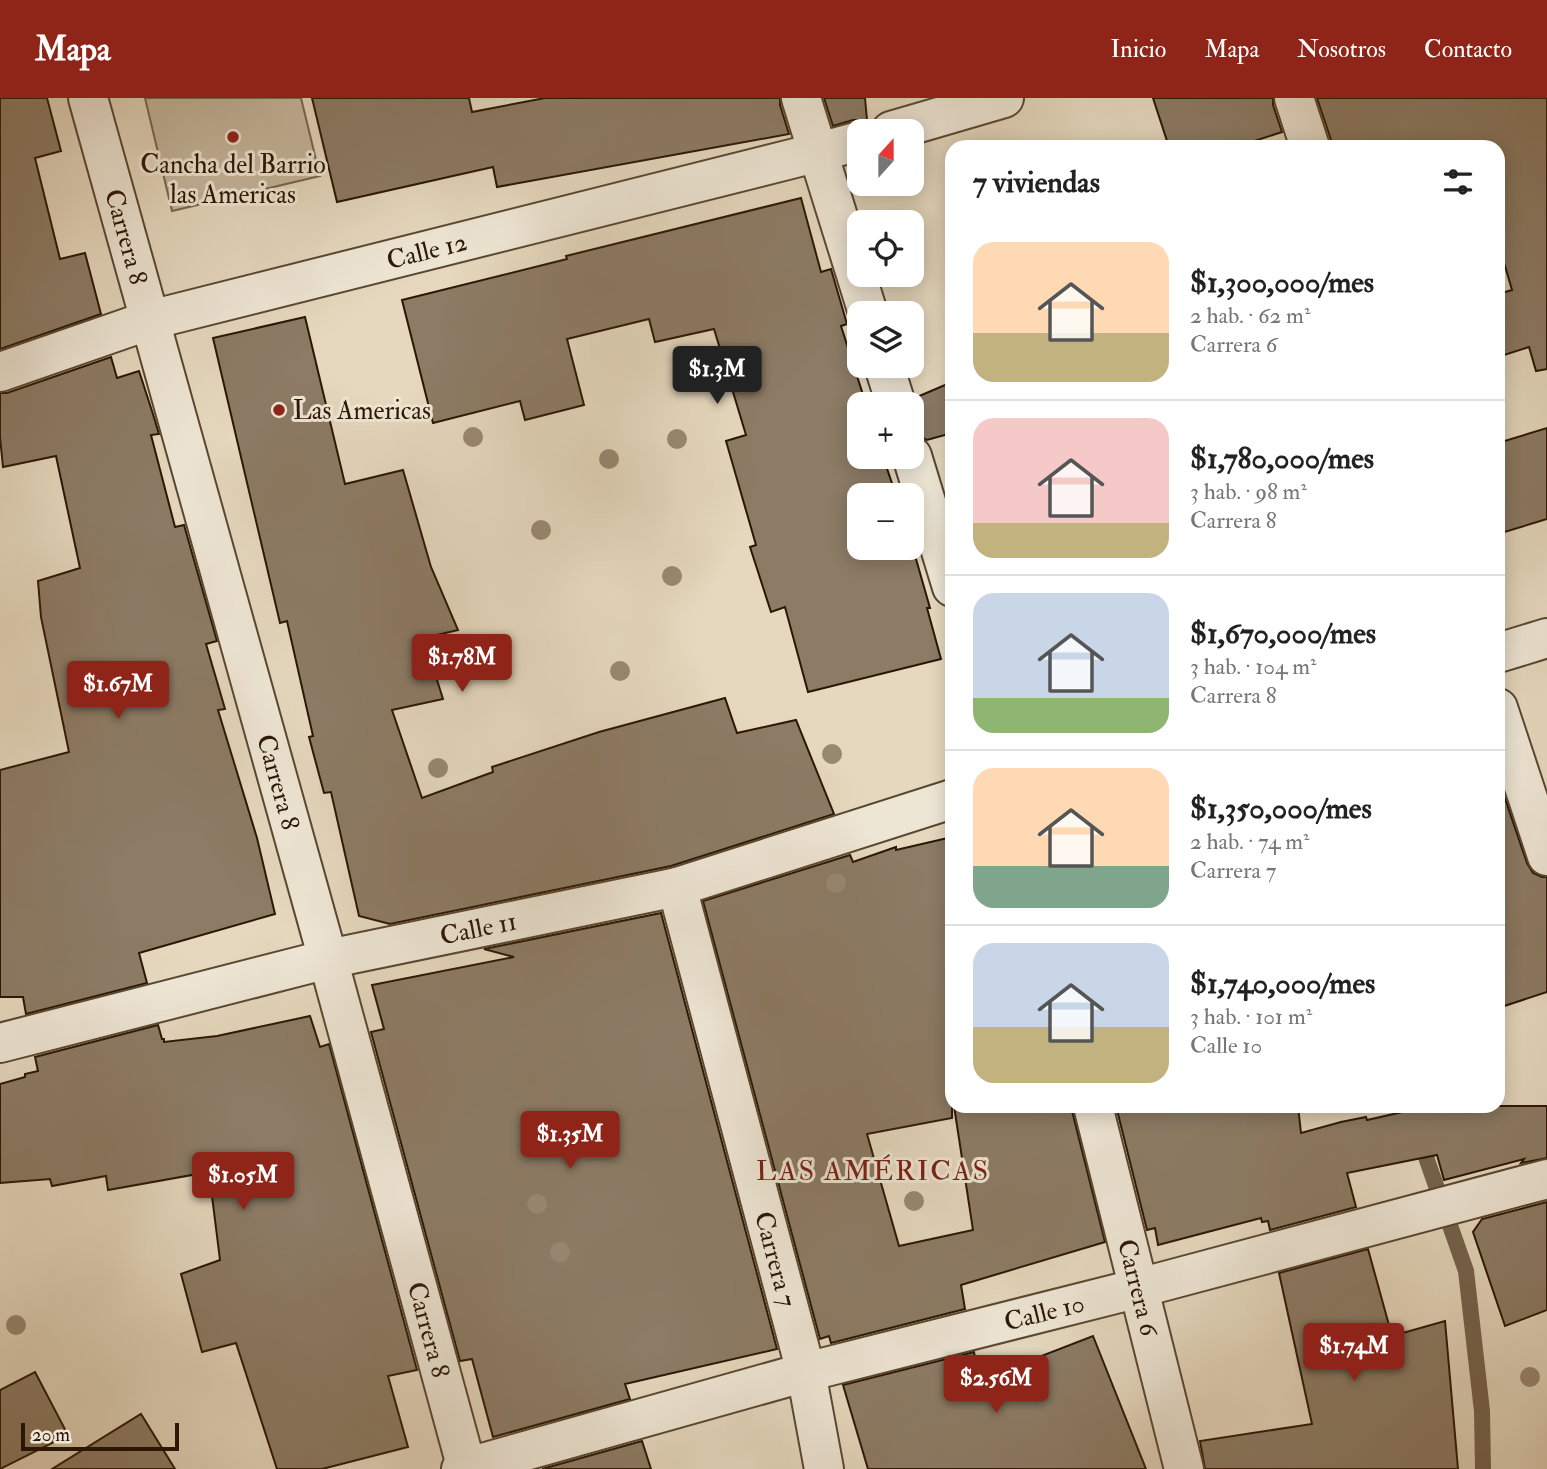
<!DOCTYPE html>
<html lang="es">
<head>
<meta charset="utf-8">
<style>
	:root { --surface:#fff; --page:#f6f6f6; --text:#222; --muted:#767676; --line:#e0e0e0; --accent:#8f2418 }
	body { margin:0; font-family:"IM FELL Double Pica",serif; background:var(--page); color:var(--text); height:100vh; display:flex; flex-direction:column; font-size:26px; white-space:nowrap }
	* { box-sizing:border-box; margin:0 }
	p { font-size:23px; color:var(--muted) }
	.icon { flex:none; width:38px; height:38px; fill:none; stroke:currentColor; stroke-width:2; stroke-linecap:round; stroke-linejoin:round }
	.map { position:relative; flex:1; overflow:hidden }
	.panel { position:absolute; left:945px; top:42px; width:560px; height:973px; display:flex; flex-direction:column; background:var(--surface); border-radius:21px; box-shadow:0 4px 18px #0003 }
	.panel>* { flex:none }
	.needle { width:46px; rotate:21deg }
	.fabs { position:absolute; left:847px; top:21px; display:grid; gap:14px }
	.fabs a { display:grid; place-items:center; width:77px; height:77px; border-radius:14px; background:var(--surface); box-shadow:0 4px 18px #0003; font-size:35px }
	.scale { position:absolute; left:21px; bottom:18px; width:158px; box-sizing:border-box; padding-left:7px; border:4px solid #2b1704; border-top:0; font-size:19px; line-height:24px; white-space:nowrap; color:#2b1704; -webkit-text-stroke:5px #eee6d5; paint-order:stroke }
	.price { position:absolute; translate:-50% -60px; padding:0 16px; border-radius:7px; background:var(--accent); color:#fff; font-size:23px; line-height:46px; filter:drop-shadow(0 2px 4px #0008) }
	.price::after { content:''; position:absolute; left:50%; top:42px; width:21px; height:16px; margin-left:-10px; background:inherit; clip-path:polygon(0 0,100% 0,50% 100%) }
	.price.active { background:#222; color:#fff }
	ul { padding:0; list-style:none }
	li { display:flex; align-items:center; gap:21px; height:175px; padding:0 28px }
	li+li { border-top:2px solid var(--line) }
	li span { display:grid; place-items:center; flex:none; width:196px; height:140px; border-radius:21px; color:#555 }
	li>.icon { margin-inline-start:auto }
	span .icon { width:84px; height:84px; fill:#fffc; stroke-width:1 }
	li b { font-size:30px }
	h2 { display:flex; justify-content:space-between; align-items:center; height:84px; padding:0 28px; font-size:30px }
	header { display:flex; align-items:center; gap:42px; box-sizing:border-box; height:98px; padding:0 35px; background:var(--accent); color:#fff }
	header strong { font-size:33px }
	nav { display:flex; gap:38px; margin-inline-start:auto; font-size:24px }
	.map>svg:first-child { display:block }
	.green { fill:#c5b79e; stroke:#786751; stroke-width:2 }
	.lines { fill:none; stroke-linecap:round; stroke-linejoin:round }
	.stream { stroke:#75634e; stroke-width:16 }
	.building { fill:#8c7b65; stroke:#2b1704; stroke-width:2 }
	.minor-casing { stroke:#5a4732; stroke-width:42 }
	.minor { stroke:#eee6d5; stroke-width:38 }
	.tree { fill:#988871 }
	.poi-dot { fill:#8f2418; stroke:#eee6d5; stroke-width:2.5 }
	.labels { text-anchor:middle; stroke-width:6; stroke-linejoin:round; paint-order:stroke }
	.poi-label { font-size:26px; fill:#2b1704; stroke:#eee6d5 }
	.street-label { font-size:26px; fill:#2b1704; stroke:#eee6d5 }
	.neighbourhood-label { font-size:28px; letter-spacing:2px; fill:#7a1f14; stroke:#eee6d5 }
</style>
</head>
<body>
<header>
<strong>Mapa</strong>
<nav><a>Inicio</a><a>Mapa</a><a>Nosotros</a><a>Contacto</a></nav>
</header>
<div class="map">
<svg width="1547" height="1371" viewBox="0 0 1547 1371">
	<rect width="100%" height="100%" fill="#e5d8be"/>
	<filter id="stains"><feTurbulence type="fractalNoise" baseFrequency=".00286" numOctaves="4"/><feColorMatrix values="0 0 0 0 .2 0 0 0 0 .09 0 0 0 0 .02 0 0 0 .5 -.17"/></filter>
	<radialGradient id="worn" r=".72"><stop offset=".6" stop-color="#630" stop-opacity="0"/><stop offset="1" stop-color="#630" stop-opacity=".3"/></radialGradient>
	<path class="green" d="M145 0H301L320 78 172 113Z"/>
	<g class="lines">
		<path class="stream" d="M1408 1008 1466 1173 1482 1313 1483 1371"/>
	</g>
	<g class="building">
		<path d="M0 0H47L61 53 35 60 60 161 85 155 101 216 0 251Z"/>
		<path d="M312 0H469L472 14 545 0H780V7L789 36 497 89 493 69 337 104Z"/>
		<path d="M824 0H865L867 22H853L833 28Z"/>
		<path d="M1153 0H1273V7L1282 34 1236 49H1169Z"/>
		<path d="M1317 0H1547V271L1536 273 1529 249 1498 259V196L1512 192 1498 144V49H1331V42Z"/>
		<path d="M801 100 821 174 831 171 847 226 841 228 866 306H859V359H883L896 397H859V450H912V447L930 510H927L941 561 808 594 785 509 771 514 750 449 756 447 726 343 746 337 714 231 655 244 649 221 567 241 584 307 525 322 520 303 433 325 402 202 567 161 566 158Z"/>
		<path d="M305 219 345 386 403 372 431 469 458 532 424 540 443 601 392 612 422 700 493 674 492 669 599 634 725 600 737 635 796 622 834 716 671 768 390 826 359 818 331 694 324 695 309 639 313 638 287 523 280 525 213 240Z"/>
		<path d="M111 259 117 280 139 273 152 313 159 336 151 337 175 429 184 427 217 543 206 546 225 611 218 612 257 740 275 816 139 855 147 885 26 916 23 899H0V672L69 654 41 519 38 483 80 470 56 358 3 369 0 339V295H7Z"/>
		<path d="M952 284V335L927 342 918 337H912V321L917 310V299Z"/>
		<path d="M1547 330V421L1498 436V345Z"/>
		<path d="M1498 680 1527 765 1533 775 1542 779H1547V894L1498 910Z"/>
		<path d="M952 739V1020L867 1036 899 1148 973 1132 954 1008H1072V1013L1105 1144 961 1187 965 1211 831 1245 829 1238 820 1241 703 803 850 757 853 764 896 749V752Z"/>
		<path d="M661 815 777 1251 625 1286 630 1301 493 1339 472 1261 460 1263 371 934 384 931 372 887 514 859 484 851Z"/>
		<path d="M310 918 320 949 329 946 417 1272 388 1278 408 1349 322 1371H277L236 1245 202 1254 181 1176 220 1162 209 1074 108 1092 106 1078 52 1088 50 1081 0 1085V986L25 979V976L38 973 35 959 158 927 162 941H164V944L217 938Z"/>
		<path d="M1116 1008H1298L1301 1035 1341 1024 1366 1019 1367 1022 1429 1008H1547V1060L1521 1065 1524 1061 1444 1082 1437 1057 1347 1075 1356 1109 1270 1132 1268 1123 1262 1124 1261 1120 1158 1147 1155 1130 1147 1132Z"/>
		<path d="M1547 1104V1212L1505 1228 1473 1134 1482 1121Z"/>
		<path d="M1368 1151 1392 1238 1445 1223 1458 1371H1205L1200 1343 1312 1326 1279 1175Z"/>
		<path d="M1093 1238 1146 1371H868L843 1287 974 1254 977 1270 1019 1259 1021 1266Z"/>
		<path d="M35 1274 68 1337 0 1371V1292Z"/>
		<path d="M141 1316 175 1371H52Z"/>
		<path d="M642 1343 651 1371H542Z"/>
	</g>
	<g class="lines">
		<defs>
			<g id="minor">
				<path id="s1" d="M88 0 328 861 467 1371"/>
				<path d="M801 0 868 215"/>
				<path d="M1294 0 1310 49"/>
				<path d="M891 33 1004 0"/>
				<path d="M884 268 896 306"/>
				<path id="s2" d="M0 274 150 222 819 54 859 43"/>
				<path d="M912 358 952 489"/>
				<path d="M1498 555 1547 540"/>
				<path d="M1498 610 1547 758"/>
				<path id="s3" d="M677 789 806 1274 824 1371"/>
				<path id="s4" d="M0 945 328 861 677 789 952 701"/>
				<path id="s5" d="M1093 1008 1184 1371"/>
				<path id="s6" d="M461 1371 806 1274 1139 1190 1547 1081"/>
			</g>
		</defs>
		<use href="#minor" class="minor-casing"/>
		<use href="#minor" class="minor"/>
	</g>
	<g class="tree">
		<circle cx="473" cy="339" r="10"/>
		<circle cx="677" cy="341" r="10"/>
		<circle cx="609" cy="361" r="10"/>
		<circle cx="541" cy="432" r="10"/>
		<circle cx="672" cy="478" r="10"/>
		<circle cx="500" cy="564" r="10"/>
		<circle cx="620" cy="573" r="10"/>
		<circle cx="832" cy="656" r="10"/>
		<circle cx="438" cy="670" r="10"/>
		<circle cx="836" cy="785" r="10"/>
		<circle cx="914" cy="1103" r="10"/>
		<circle cx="537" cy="1106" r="10"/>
		<circle cx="560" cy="1154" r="10"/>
		<circle cx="16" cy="1227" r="10"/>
		<circle cx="1530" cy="1279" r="10"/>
	</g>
	<g class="poi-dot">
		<circle cx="233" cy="39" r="7"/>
		<circle cx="279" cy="312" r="7"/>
	</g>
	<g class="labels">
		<g class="poi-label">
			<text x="233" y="75">Cancha del Barrio<tspan x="233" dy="30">las Americas</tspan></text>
			<text x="293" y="321" text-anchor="start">Las Americas</text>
		</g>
		<g class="street-label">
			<text dy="9" stroke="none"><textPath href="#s1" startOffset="144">Carrera 8</textPath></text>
			<text dy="9" stroke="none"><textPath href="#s2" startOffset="444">Calle 12</textPath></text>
			<text dy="9" stroke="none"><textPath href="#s1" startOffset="710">Carrera 8</textPath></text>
			<text dy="9" stroke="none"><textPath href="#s4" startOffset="492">Calle 11</textPath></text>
			<text dy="9" stroke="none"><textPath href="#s3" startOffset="385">Carrera 7</textPath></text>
			<text dy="9" stroke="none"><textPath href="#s5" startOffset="187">Carrera 6</textPath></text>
			<text dy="9" stroke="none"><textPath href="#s6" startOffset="604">Calle 10</textPath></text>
			<text dy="9" stroke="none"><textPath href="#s1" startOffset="1278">Carrera 8</textPath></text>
		</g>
		<g class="neighbourhood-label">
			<text x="873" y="1082">LAS AMÉRICAS</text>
		</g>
	</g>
	<rect width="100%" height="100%" filter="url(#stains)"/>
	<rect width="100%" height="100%" fill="url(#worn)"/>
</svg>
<div class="fabs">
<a><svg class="needle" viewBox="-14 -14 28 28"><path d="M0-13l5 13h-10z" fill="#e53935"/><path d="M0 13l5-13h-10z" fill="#767676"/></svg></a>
<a><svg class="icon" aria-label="locate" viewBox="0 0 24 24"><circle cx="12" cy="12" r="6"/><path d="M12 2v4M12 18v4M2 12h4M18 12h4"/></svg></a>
<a><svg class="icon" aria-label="layers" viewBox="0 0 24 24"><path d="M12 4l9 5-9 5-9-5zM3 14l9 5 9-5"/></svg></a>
<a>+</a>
<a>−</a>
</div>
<div class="scale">20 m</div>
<b class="price active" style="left:717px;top:308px">$1.3M</b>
<b class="price" style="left:462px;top:596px">$1.78M</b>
<b class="price" style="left:118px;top:623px">$1.67M</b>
<b class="price" style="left:570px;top:1073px">$1.35M</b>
<b class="price" style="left:243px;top:1114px">$1.05M</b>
<b class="price" style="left:1354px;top:1285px">$1.74M</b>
<b class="price" style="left:996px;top:1317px">$2.56M</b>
<section class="panel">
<h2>7 viviendas<svg class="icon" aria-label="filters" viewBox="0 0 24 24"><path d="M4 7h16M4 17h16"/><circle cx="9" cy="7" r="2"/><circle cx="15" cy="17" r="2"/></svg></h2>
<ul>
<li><span style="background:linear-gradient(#ffd9b3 65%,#c2b280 0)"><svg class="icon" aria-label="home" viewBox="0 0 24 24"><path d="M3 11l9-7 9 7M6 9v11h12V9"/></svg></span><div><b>$1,300,000/mes</b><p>2 hab. · 62 m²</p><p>Carrera 6</p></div></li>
<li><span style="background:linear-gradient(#f6c9c9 75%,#c2b280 0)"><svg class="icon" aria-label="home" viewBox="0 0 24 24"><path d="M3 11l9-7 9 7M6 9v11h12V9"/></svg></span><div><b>$1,780,000/mes</b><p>3 hab. · 98 m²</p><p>Carrera 8</p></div></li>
<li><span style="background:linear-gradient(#c9d6e8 75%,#8fb573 0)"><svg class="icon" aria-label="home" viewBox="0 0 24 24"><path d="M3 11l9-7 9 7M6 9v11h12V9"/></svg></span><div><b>$1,670,000/mes</b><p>3 hab. · 104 m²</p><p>Carrera 8</p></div></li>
<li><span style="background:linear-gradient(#ffd9b3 70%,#7fa58c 0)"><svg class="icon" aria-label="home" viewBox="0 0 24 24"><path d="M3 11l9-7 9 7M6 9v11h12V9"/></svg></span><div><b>$1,350,000/mes</b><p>2 hab. · 74 m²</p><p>Carrera 7</p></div></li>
<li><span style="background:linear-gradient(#c9d6e8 60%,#c2b280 0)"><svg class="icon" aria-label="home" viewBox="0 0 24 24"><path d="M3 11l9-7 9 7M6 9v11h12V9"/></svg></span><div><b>$1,740,000/mes</b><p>3 hab. · 101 m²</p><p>Calle 10</p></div></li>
</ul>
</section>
</div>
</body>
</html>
